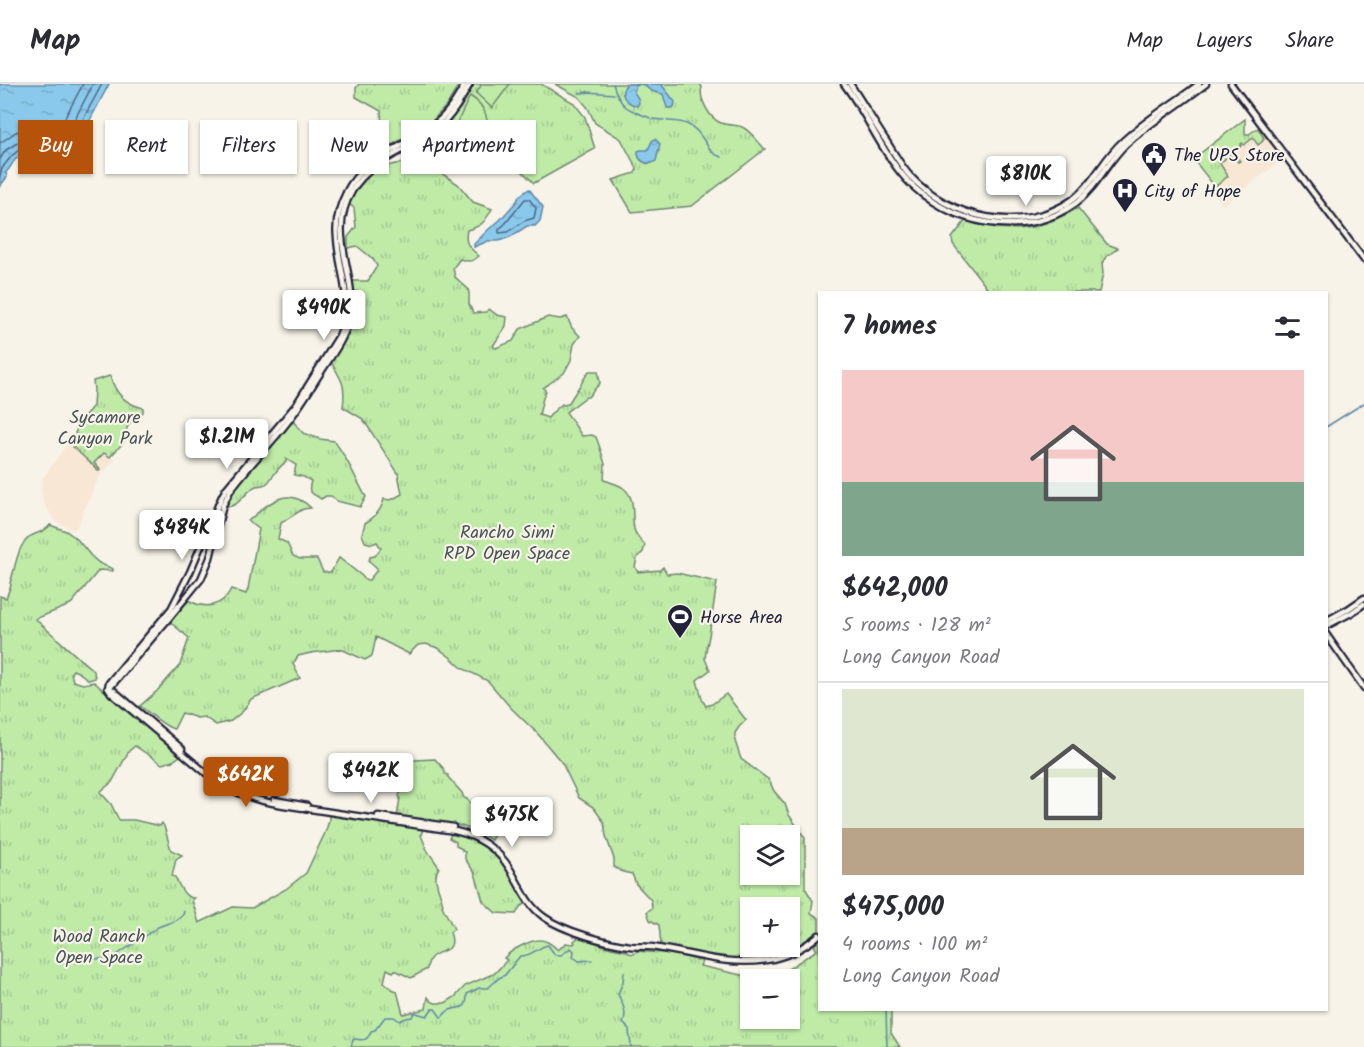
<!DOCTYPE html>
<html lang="en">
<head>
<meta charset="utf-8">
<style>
	:root { --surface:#fff; --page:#f7f7f7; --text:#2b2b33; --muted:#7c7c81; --line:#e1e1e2; --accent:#b45309 }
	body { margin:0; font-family:Kalam,sans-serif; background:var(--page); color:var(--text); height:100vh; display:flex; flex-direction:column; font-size:22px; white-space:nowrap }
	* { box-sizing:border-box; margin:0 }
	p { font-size:20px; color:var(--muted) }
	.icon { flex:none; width:33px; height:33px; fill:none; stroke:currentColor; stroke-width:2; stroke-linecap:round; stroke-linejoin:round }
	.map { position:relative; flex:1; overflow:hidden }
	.details { position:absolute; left:818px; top:207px; width:510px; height:720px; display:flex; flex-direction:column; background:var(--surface); border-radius:0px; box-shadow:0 2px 4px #0004 }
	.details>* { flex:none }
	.banner { position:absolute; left:18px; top:36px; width:570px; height:54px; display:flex; gap:12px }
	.buttons { position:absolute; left:740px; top:741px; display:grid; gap:12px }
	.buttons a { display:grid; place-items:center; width:60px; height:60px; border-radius:0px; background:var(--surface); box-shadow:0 2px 4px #0004; font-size:30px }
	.price { position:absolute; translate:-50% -51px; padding:0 14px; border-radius:6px; background:#fff; color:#222; font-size:20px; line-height:39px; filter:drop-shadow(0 2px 3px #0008) }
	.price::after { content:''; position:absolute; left:50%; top:36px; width:18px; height:14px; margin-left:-9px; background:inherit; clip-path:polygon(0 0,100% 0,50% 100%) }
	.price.current { background:var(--accent); color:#fff }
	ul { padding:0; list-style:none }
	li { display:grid; align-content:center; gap:12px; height:318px; padding:0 24px }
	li+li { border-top:2px solid var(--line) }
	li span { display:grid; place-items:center; height:186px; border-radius:0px; color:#555 }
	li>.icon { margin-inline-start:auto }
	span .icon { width:108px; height:108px; fill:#fffc; stroke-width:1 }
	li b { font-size:26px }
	h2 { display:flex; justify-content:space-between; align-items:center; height:72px; padding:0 24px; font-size:26px }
	.pill { padding:0 21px; border-radius:0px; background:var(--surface); box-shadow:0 2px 4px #0004; font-size:21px; line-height:54px }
	.pill.current { background:var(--accent); color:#fff }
	header { display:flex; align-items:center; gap:36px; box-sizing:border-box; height:84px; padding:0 30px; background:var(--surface); border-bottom:2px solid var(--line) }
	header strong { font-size:28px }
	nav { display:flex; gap:33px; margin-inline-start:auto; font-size:21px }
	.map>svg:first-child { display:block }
	.built { fill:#f9e7d6 }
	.grass { fill:url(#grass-tufts); stroke:#708671; stroke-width:1.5; fill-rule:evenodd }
	.garden { fill:#bfeba7; stroke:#708671; stroke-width:1.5 }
	.water { fill:url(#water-ripples); stroke:#6086a5; stroke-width:1.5 }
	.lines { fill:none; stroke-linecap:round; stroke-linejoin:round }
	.shore { stroke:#4c6581; stroke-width:1.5 }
	.stream { stroke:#6086a5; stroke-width:1.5 }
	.secondary-casing { stroke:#22223b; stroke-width:9 }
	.secondary { stroke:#f7f3e8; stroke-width:4.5 }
	.labels { text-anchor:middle; stroke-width:4.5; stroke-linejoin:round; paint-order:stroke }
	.poi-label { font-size:18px; fill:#22223b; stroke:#f7f3e8; text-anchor:start }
	.park-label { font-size:18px; fill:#495456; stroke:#f7f3e8 }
</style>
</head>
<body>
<header>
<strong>Map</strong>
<nav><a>Map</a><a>Layers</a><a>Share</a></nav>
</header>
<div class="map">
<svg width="1364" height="963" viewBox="0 0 1364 963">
	<defs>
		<pattern id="grass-tufts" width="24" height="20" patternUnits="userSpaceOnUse" patternTransform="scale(1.5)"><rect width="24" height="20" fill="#bfeba7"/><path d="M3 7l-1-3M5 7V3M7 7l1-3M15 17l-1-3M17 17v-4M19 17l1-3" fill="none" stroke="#a4c991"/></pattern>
		<pattern id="water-ripples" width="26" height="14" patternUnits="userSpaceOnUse" patternTransform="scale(1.5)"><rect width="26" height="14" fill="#8ac9eb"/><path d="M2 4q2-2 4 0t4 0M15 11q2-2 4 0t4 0" fill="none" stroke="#77acca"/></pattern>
	</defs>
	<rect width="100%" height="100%" fill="#f7f3e8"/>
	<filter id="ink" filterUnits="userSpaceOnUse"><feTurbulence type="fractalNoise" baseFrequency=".0167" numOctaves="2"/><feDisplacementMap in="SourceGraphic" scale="12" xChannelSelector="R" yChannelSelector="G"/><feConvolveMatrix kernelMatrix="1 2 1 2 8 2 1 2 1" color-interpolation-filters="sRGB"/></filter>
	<g filter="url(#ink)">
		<g class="built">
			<path d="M1245 35V50H1249L1259 43 1283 75 1223 121 1212 106 1215 103 1193 75Z"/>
			<path d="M75 349 115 376 99 393 75 447 55 437 43 418 41 405 42 395Z"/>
		</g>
		<g class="grass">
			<path d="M359 0H459L447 21 430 39 383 66 381 27 356 13V4Z"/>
			<path d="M474 0H541L574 19 585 33 595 65 534 99 516 81 507 76 470 66 461 62 445 43 457 28Z"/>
			<path d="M555 0H700L702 3C698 14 710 35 721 39 728 42 738 40 744 44 752 49 759 59 765 65L692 122 632 128 613 96 635 89 637 85 621 55 595 39 588 24 579 13Z"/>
			<path d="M1245 35V50H1249L1258 44 1264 54 1262 56 1263 57 1258 61 1253 54 1244 61 1242 59 1241 60V62L1233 68 1240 77 1238 78 1231 70 1221 78 1219 74 1217 75 1228 92 1215 103 1193 75Z"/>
			<path d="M387 78 386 82 407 78 441 89 458 100 473 118 492 125C484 139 482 142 467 146 464 160 469 163 479 172 472 178 469 178 460 175L453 184 455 193 468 205 469 209V220L473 229 486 228 489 225 497 231 507 233 506 242 493 262 496 264 513 257 520 245 548 233 560 235 567 233 572 244 580 252 574 260 571 276 564 289 543 304 546 307 543 314 539 331 548 334 553 328 562 320 563 321 568 320 589 287H598L600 299 588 313H586L566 328 582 352 592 351 596 353 600 364 605 380 604 396C610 398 617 400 622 403 637 413 631 431 634 445 636 452 640 456 645 461L643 468 637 474 635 483 638 488 660 486 663 483 667 490 677 489 717 498 709 552 706 567 705 575 710 586 697 596 702 615 706 622 712 620 726 610 746 636 739 643 735 649V657L741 675 769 696 774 707 785 720 789 731 805 754V804L813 817 811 829 819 834V847C787 876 743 880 703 871 689 868 675 864 661 861L659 841 650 836 647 828 652 824 651 816 636 800 632 790 623 788 614 783V775L606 752 604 738 593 723 579 714 562 679 537 649 511 624 488 597 462 584 450 573 438 564 426 560 418 561 409 570 376 553 372 572 365 576 341 565 311 569 298 572 293 580 300 594 251 615 243 627 231 637 216 641 204 633 197 634 182 629 174 645C164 643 149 628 140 622L157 607 180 581 189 554 170 538 188 517H190C206 526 223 522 231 505L246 510 248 505 259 445 248 437C268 420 287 400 311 424L303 425 281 439 278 455 287 459 293 472 300 475H317L323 488H331L339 474 362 492 365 496H369L377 486V484L369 477 370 473 375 472 381 464 377 458 372 460 365 458 362 450 365 439C375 433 381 427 384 415L391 416 402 410 398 389 363 335 343 323C346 301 342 296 331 278 350 250 357 231 352 197H368L377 182 373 175 357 162 348 164V153L356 143 354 124 349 120C358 101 369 89 387 78ZM750 752H789V790H750ZM750 824H789V862H750Z"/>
			<path d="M1078 124 1107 160 1118 164 1106 173 1102 179 1103 190 1099 208H990L953 160 952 154 965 137C1012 150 1035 148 1078 124Z"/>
			<path d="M110 292C116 310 124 319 143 324V328L131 337 127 344 123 359 110 373 104 369 94 379 100 385 99 387 73 363 81 354 75 349 81 336 93 322 94 306 93 297Z"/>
			<path d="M292 336 303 349 320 355 334 357C348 374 355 394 366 413L360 423 337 417 331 412H326L321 415C311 408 307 410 311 397L304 393 294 391 296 381 286 375V378C276 384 272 396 266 400 263 402 259 401 256 402 245 407 239 425 225 422L232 407Z"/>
			<path d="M50 441 66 447 77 455 91 472 99 479 113 485V487L99 486 72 519 65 523 35 535C55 552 73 570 94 587L95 594 89 596 78 588 73 586 71 589 73 597 83 600 94 598 180 672 173 677 162 680 135 662 129 667 112 698 100 708 111 720 119 736H134L160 742 162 739 164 742 171 766 182 771 176 775 172 792 175 793C180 802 184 815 195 814L192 816 199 839 233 823 252 824 286 805 306 789 325 749 329 737V730L423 745 421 751 427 766 439 783C431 795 441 808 443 821L442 822 454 845 450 848C458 871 439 863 430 875 429 877 427 882 427 885L411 894 395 886 393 888 387 885 384 898 392 905 397 907 403 930 426 925 428 913 431 917 435 919H445L455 913 465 902 495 889 507 876 504 874C511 866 530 856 540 856 547 856 553 861 558 866L566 859 573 860 575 859 574 857 579 853 611 864 627 867 629 869 634 870 637 867 673 870 702 877 700 882 746 892 785 887 817 866 814 862 819 856V926H891V949L900 963H0V512L6 514 11 501 10 499C15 486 17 462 29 453 36 448 45 449 50 441ZM750 896H789V934H750Z"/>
			<path d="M407 674 414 676 435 675 444 685 445 690 448 691V693L462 709 464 714 467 715 487 736H491L499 743 491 756C462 736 430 737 397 733L400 714 399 712C403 703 408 690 399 684L400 675 404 676Z"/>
			<path d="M452 749C500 763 502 780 526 819L520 823 516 830 496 829 483 817 475 789 465 775V768L462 767V765L456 762V758L449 754Z"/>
		</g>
		<g class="garden">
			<path d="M482 0H510L492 24 476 9Z"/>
			<path d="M470 12C486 22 491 37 484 54L459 42 457 39Z"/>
		</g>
		<g class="water">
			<path d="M0 0H109L72 70 66 73 53 68 30 67C26 69 17 74 15 76 11 80 11 84 6 88L7 93 0 102Z"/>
			<path d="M627 0H661L675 18 674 23 671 24H667L663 10 651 7 644 1 640 0 636 2 634 7 635 10 638 14 639 19 637 22C626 19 617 10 627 0Z"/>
			<path d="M655 55 660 60 656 77C648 83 637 77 638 67L641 66H648L652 57Z"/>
			<path d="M529 105 543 123 540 137 535 142H527L510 153 499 157H488L474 163V160L489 145 500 136 517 117 519 112Z"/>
		</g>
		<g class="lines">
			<g class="shore">
				<path d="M0 59 16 48 25 45H59L83 0"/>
				<path d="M0 75 6 66 25 54 64 56 93 0"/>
				<path d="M0 92C1 86 2 84 6 79 20 60 31 60 53 62 58 62 63 65 67 65L102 0"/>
				<path d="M525 115H529L536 124 534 134 524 137 508 148 499 149V145L505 140Z"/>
			</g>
			<g class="stream">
				<path d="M613 0C621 25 628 25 650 34"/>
				<path d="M579 9 587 8 614 10"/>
				<path d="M652 35 664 36"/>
				<path d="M667 37C708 36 700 68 722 73"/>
				<path d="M1326 343 1364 319"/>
				<path d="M96 875H111L158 843 177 836 183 831 184 827"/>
				<path d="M624 888 623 898 618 910C622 920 628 928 623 939L629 945C629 951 631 957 631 963"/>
				<path d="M886 926 887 963"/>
				<path d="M334 963 335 960 340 963"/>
				<path d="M351 963 353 956 355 955C364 957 368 956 371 947L375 946 385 933H394L400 937 403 935 412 933 414 929H416L427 932 432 925H435L441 933H442C445 930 446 927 450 926 461 921 467 928 467 910L479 904H488L499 894 505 891 520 872C533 872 537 863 548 861L555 871H561L571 864 574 867 573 873 579 877 592 876"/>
			</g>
			<defs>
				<g id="secondary">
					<path d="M844 0C867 30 881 67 906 95 947 141 1025 157 1076 119 1097 103 1107 78 1126 60 1151 38 1180 20 1206 0"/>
					<path d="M850 0C863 19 874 39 887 58 894 69 901 82 910 92 950 135 1022 151 1072 116 1093 101 1103 75 1122 58 1145 36 1174 19 1199 0"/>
					<path d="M1231 0 1364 176"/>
					<path d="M1326 537 1348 525 1364 514"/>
					<path d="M1326 542 1351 529 1364 520"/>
					<path d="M1326 550 1364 604"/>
					<path d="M108 604 111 609 212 694C235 710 257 717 284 721L455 747C478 752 498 765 510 785 520 802 527 821 544 833 563 847 607 859 630 862 639 863 649 862 658 864 695 870 727 882 766 876 786 873 804 864 819 851"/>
					<path d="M108 604 112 601 169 534 201 495 210 474 223 421 230 407C247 383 268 363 286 340 299 324 310 305 321 288 332 271 344 256 349 236 360 191 325 153 352 107 371 74 410 67 438 44 452 32 461 16 470 0"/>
					<path d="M108 604 109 599 171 525 190 488 222 412 226 405 296 321 339 252C355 215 339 190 337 154 335 138 339 123 346 109 363 72 406 64 435 40 449 29 457 15 465 0"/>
					<path d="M108 604 113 606 182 665"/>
					<path d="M274 716 307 722"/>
					<path d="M378 732 453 743"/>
				</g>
			</defs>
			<use href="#secondary" class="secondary-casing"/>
			<use href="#secondary" class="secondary"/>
		</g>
	</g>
	<defs>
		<symbol id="civic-pin" viewBox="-11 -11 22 30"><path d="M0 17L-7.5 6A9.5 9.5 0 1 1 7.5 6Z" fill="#22223b" stroke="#f7f3e8"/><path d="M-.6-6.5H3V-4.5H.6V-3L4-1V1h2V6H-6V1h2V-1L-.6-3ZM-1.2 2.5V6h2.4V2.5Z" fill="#fff"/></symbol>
		<symbol id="hospital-pin" viewBox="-11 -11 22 30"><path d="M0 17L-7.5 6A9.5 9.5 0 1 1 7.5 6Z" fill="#22223b" stroke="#f7f3e8"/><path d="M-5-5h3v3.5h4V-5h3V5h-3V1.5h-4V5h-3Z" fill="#fff"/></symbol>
		<symbol id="stadium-pin" viewBox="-11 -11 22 30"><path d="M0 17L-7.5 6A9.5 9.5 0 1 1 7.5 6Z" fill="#22223b" stroke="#f7f3e8"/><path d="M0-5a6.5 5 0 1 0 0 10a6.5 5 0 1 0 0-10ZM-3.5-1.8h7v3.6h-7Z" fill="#fff"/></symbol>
	</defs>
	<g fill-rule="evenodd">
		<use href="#civic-pin" x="1139" y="56" width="30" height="40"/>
		<use href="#hospital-pin" x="1110" y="92" width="30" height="40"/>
		<use href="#stadium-pin" x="665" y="518" width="30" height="40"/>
	</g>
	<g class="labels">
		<g class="poi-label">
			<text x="1174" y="77">The UPS Store</text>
			<text x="1144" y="113">City of Hope</text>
			<text x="700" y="539">Horse Area</text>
		</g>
		<g class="park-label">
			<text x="105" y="339">Sycamore<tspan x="105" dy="21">Canyon Park</tspan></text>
			<text x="507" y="454">Rancho Simi<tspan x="507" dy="21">RPD Open Space</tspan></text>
			<text x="99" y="858">Wood Ranch<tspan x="99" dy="21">Open Space</tspan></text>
		</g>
	</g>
</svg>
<div class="buttons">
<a><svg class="icon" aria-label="layers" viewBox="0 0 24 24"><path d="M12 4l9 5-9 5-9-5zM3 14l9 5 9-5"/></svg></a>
<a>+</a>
<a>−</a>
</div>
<b class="price" style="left:1026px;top:123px">$810K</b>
<b class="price" style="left:324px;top:257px">$490K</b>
<b class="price" style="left:227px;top:386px">$1.21M</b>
<b class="price" style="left:182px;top:477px">$484K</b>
<b class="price" style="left:371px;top:720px">$442K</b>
<b class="price current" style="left:246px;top:724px">$642K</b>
<b class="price" style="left:512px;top:764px">$475K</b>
<div class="banner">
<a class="pill current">Buy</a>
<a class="pill">Rent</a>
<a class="pill">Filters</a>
<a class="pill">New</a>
<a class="pill">Apartment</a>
</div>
<section class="details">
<h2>7 homes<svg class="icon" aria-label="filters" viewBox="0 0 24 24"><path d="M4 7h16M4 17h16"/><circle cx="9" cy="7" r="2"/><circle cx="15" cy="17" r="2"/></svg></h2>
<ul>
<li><span style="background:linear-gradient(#f6c9c9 60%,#7fa58c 0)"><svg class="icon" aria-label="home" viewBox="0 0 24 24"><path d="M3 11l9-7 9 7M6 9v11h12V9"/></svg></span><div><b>$642,000</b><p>5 rooms · 128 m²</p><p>Long Canyon Road</p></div></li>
<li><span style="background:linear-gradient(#dfe7d0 75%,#b9a48a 0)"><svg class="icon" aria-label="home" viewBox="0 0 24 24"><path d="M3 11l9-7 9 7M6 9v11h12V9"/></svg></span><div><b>$475,000</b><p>4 rooms · 100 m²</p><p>Long Canyon Road</p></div></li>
</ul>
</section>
</div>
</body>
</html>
